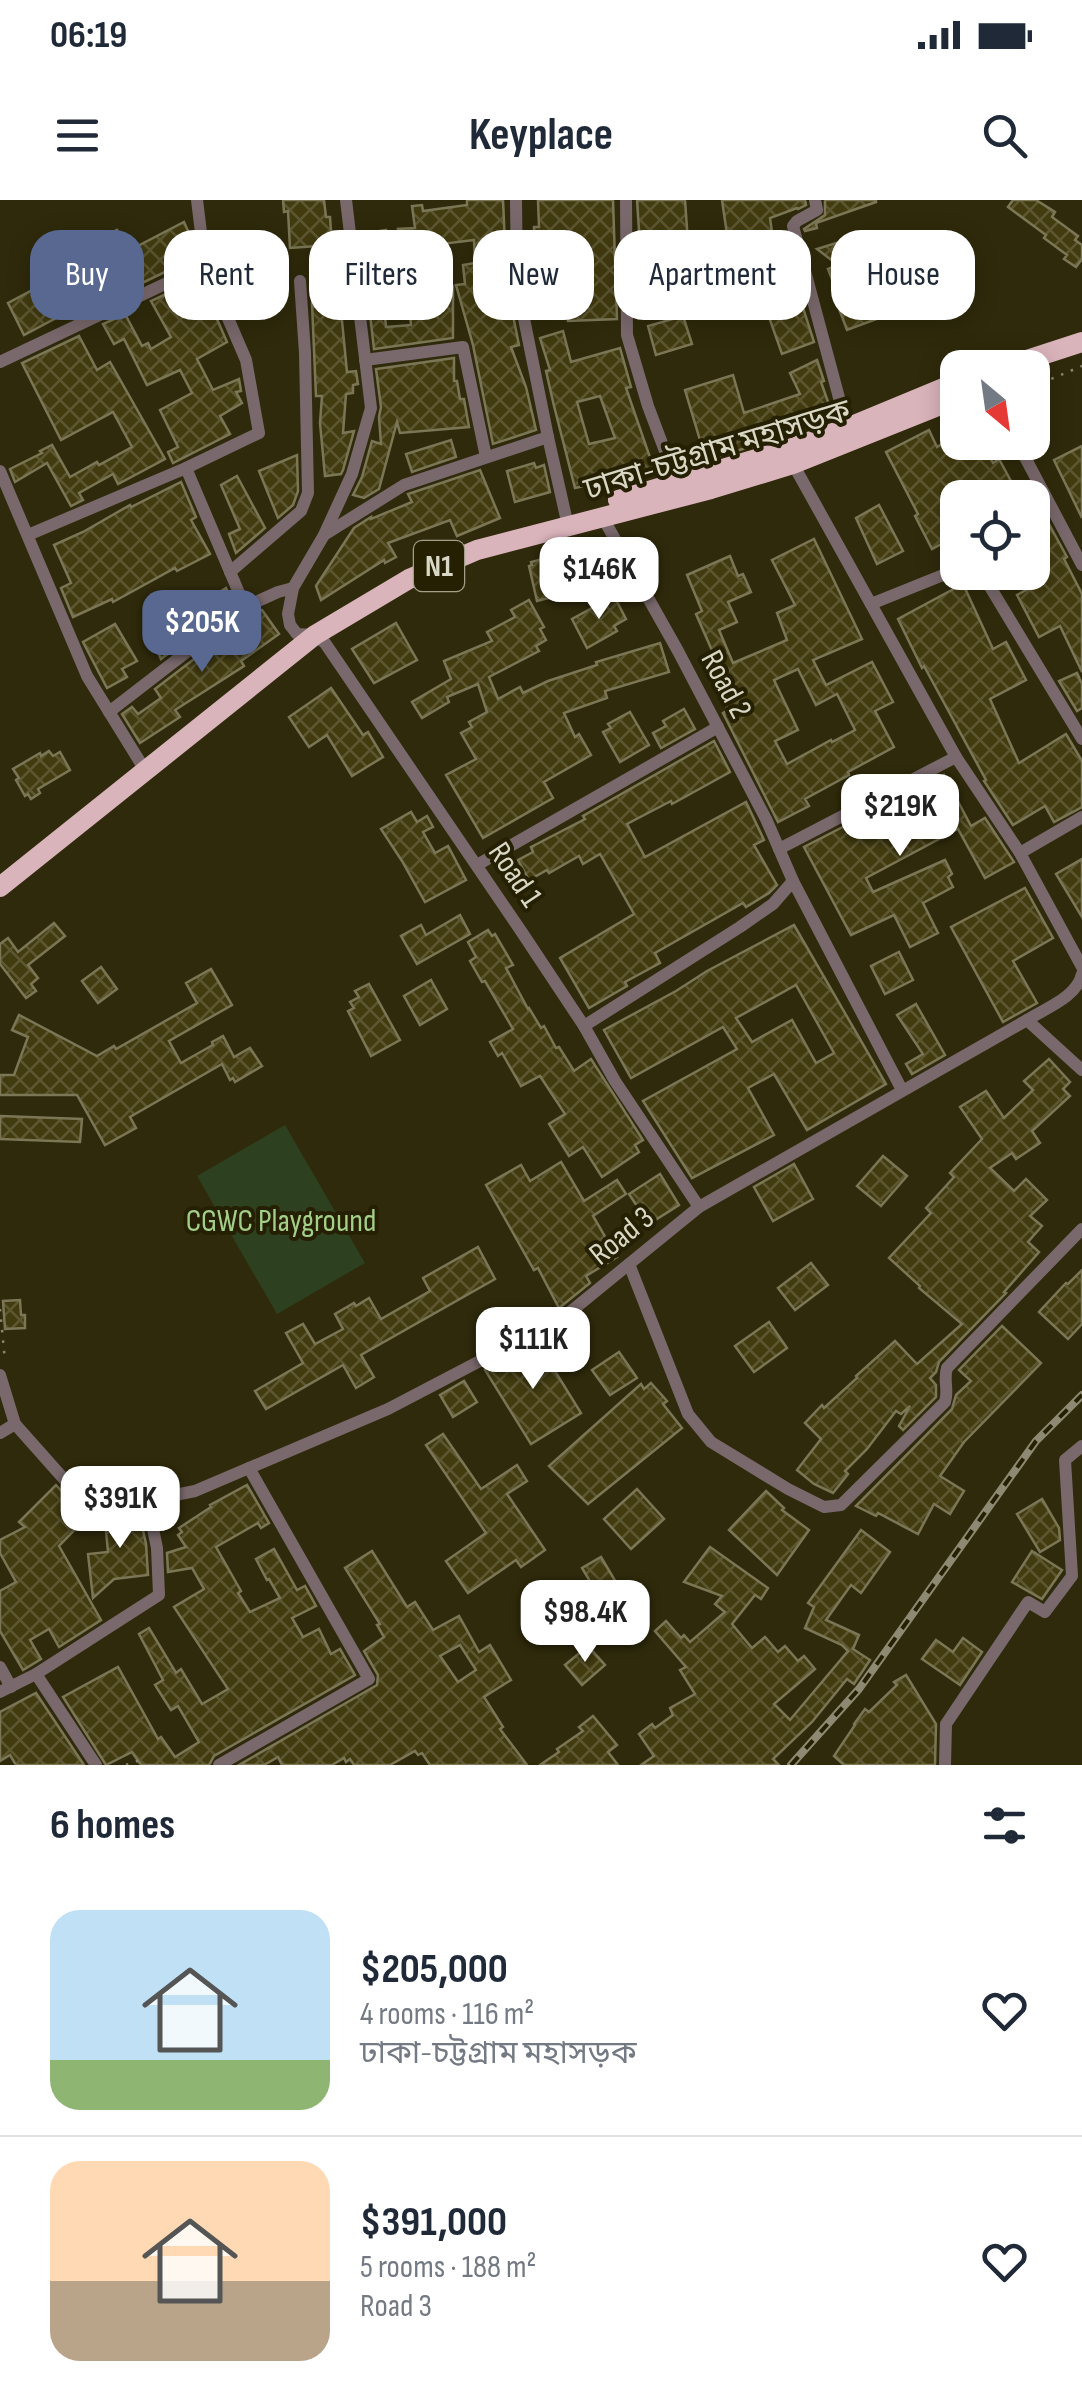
<!DOCTYPE html>
<html lang="en">
<head>
<meta charset="utf-8">
<style>
	:root { --surface:#fff; --page:#f6f6f7; --text:#1f2937; --muted:#747a83; --line:#e0e1e3; --accent:#586890 }
	body { margin:0; font-family:"Sofia Sans Condensed","Noto Sans Bengali",sans-serif; background:var(--page); color:var(--text); height:100vh; display:flex; flex-direction:column; font-size:38px; white-space:nowrap }
	* { box-sizing:border-box; margin:0 }
	p { font-size:32px; color:var(--muted) }
	.icon { flex:none; width:55px; height:55px; fill:none; stroke:currentColor; stroke-width:2; stroke-linecap:round; stroke-linejoin:round }
	.map { position:relative; height:1565px; overflow:hidden }
	.details { display:flex; flex-direction:column; background:var(--surface); flex:1 }
	.details>* { flex:none }
	.hud { position:absolute; left:30px; top:30px; width:1022px; height:90px; display:flex; gap:20px }
	.needle { width:65px; rotate:151deg }
	.tools { position:absolute; left:940px; top:150px; display:grid; gap:20px }
	.tools a { display:grid; place-items:center; width:110px; height:110px; border-radius:20px; background:var(--surface); box-shadow:0 5px 25px #0003; font-size:50px }
	.price { position:absolute; translate:-50% -85px; padding:0 22px; border-radius:20px; background:#fff; color:#222; font-size:32px; line-height:65px; filter:drop-shadow(0 2px 5px #0008) }
	.price::after { content:''; position:absolute; left:50%; top:60px; width:30px; height:22px; margin-left:-15px; background:inherit; clip-path:polygon(0 0,100% 0,50% 100%) }
	.price.active { background:var(--accent); color:#fff }
	ul { padding:0; list-style:none }
	li { display:flex; align-items:center; gap:30px; height:250px; padding:0 50px }
	li+li { border-top:2px solid var(--line) }
	li span { display:grid; place-items:center; flex:none; width:280px; height:200px; border-radius:30px; color:#555 }
	li>.icon { margin-inline-start:auto }
	span .icon { width:120px; height:120px; fill:#fffc; stroke-width:1 }
	li b { font-size:42px }
	h2 { display:flex; justify-content:space-between; align-items:center; height:120px; padding:0 50px; font-size:42px }
	.tag { padding:0 35px; border-radius:30px; background:var(--surface); box-shadow:0 5px 25px #0003; font-size:35px; line-height:90px }
	.tag.active { background:var(--accent); color:#fff }
	.status { display:flex; justify-content:space-between; align-items:center; height:70px; padding:0 50px; background:var(--surface); direction:ltr }
	.status svg { height:28px; fill:currentColor }
	header { display:flex; justify-content:space-between; align-items:center; height:130px; padding:0 50px; background:var(--surface); font-size:45px; font-weight:700 }
	.map>svg:first-child { display:block }
	.park { fill:#2d4020 }
	.building { fill:url(#building-cross-hatch); stroke:#7b7655; stroke-width:2.5; fill-rule:evenodd }
	.lines { fill:none; stroke-linecap:round; stroke-linejoin:round }
	.path { stroke:#8a876f; stroke-width:2.5; stroke-dasharray:2.5 8; stroke-linecap:butt }
	.minor { stroke:#7a696c; stroke-width:12 }
	.trunk { stroke:#dab4bb; stroke-width:20 }
	.rail-casing { stroke:#8d8972; stroke-width:8 }
	.rail { stroke:#252002; stroke-width:4; stroke-dasharray:11; stroke-linecap:butt }
	.labels { text-anchor:middle; stroke-width:8; stroke-linejoin:round; paint-order:stroke }
	.shield { fill:#252002; stroke:#a3a08a; stroke-width:2.5 }
	.shield-label { font-size:30px; font-weight:bold; fill:#d9d7c5 }
	.street-label { font-size:32px; fill:#d9d7c5; stroke:#252002 }
	.park-label { font-size:32px; fill:#a4cf88; stroke:#252002 }
</style>
</head>
<body>
<div class="status"><b>06:19</b><svg viewBox="0 0 49 12"><path d="M0 12V9h3v3zM5 12V6h3v6zM10 12V3h3v9zM15 12V0h3v12zM26 1h20v11H26zM47 4h2v5h-2z"/></svg></div>
<header><svg class="icon" aria-label="menu" viewBox="0 0 24 24"><path d="M4 6h16M4 12h16M4 18h16"/></svg>Keyplace<svg class="icon" aria-label="search" viewBox="0 0 24 24"><circle cx="10" cy="10" r="6"/><path d="M15 15l6 6"/></svg></header>
<div class="map">
<svg width="1082" height="1565" viewBox="0 0 1082 1565">
	<defs>
		<pattern id="building-cross-hatch" width="8" height="8" patternUnits="userSpaceOnUse" patternTransform="scale(2.5)"><rect width="8" height="8" fill="#423b10"/><path d="M0 0l8 8M0 8l8-8" fill="none" stroke="#5d5731"/></pattern>
	</defs>
	<rect width="100%" height="100%" fill="#2f2a0b"/>
	<path class="park" d="M285 925 365 1063 277 1114 197 976Z"/>
	<g class="building">
		<path d="M283 0H324L326 17H330L332 45 290 48 288 11 284 12Z"/>
		<path d="M467 0H503L507 86 519 145 511 147 526 187 536 230 493 244 473 145 456 85 465 84 463 65 475 63 474 40 441 44 438 87 453 86V138L374 149 364 62 361 34 386 30 391 82H382L386 127 411 125 408 90 416 89 398 29 415 28 412 6 422 5 423 11 467 5Z"/>
		<path d="M538 0H613L617 119 568 121 567 105 532 106 527 83V62L534 61V27H539Z"/>
		<path d="M637 0H685L690 71 642 76Z"/>
		<path d="M722 0H805L806 5 798 9 797 8 770 18 776 61 787 58 814 142 782 154 769 117 766 118 747 60 731 62Z"/>
		<path d="M825 0H876V2L816 23 817 28 805 31 804 29 825 15Z"/>
		<path d="M1013 0H1036L1055 12 1052 17 1078 36 1075 40 1082 45V59L1076 67 1064 59 1067 55 1044 38 1046 35 1008 7Z"/>
		<path d="M184 22 192 40 194 58 82 112 63 76 48 84 33 55 60 41 78 77 91 70 93 75 121 61 107 35 117 30 128 51Z"/>
		<path d="M865 34 881 82 870 86 882 117 847 130 838 106 842 105 828 69 838 65 817 49Z"/>
		<path d="M196 80 212 111 213 110 227 142 197 159 213 190 239 179 241 191 236 192 242 203 220 216 230 234 173 263 168 252 178 247 160 210 192 193 180 170 147 185 124 139 114 144 103 124 125 114 142 146 148 143 151 149 171 137 151 101Z"/>
		<path d="M42 85 58 117 24 135 8 103Z"/>
		<path d="M340 100 347 172 356 171 358 184 353 185V193L346 194 343 233 354 231 343 270 341 274 325 276 320 223 322 196H316L312 103Z"/>
		<path d="M683 116 692 144 656 155 648 126Z"/>
		<path d="M563 131 571 162 620 148 631 187 626 188 654 269 617 283 615 279 575 288 554 206 546 171 550 170 540 138ZM600 196 615 238 589 244 577 202Z"/>
		<path d="M79 136 97 170 110 162 165 259 118 284 113 274 79 293 83 300 71 306 47 263 15 282 10 269 42 253 40 251 52 245 70 277 97 262 99 265 132 247 113 212 61 240 22 163Z"/>
		<path d="M454 158V181H457L460 199H464L469 227 400 233 397 222 379 289 364 298 353 295 362 277 372 241 381 244 379 217 381 207 376 169Z"/>
		<path d="M817 160 824 181 821 182 833 216 786 236 706 260 685 190 733 175 744 213 800 194 790 173Z"/>
		<path d="M929 230 937 247 958 235V242H982L993 263 999 259 1012 283 1005 287 1011 298H958V335L932 349 915 316 918 314 886 252Z"/>
		<path d="M451 240 456 257 412 272 406 254Z"/>
		<path d="M1082 246V318L1054 260Z"/>
		<path d="M297 255 298 291 293 305 278 318 259 271Z"/>
		<path d="M534 263 536 268 544 265 550 292 515 302 507 271Z"/>
		<path d="M480 270 500 318 457 336 450 320 388 343 396 357 385 363 384 360 321 400 316 386 354 328 371 317V319L412 302 408 294Z"/>
		<path d="M237 276 265 328 236 353 229 334 240 329 221 285Z"/>
		<path d="M181 282 196 317 191 320 210 354 177 371 175 368 113 402 112 399 73 417 61 388 71 383 54 345 83 332 130 305 131 307Z"/>
		<path d="M879 305 903 351 877 364 856 318Z"/>
		<path d="M1044 315 1067 357 1064 359 1082 394V472L1060 426 1039 437 1017 395 1026 390 1017 372H1032V321Z"/>
		<path d="M814 339 862 439 813 460 826 485 872 462 893 502 875 511 894 547 848 572 849 575 805 599 809 606 778 622 723 513 728 510 706 458 714 455 696 414 702 411 687 375 730 356 738 376 743 374 751 392 728 402 737 422 719 430 733 463 787 440 777 413 795 405 772 360ZM798 469 816 505 837 494 855 530 832 542 831 540 787 564 775 541 798 530 774 480Z"/>
		<path d="M604 343 614 381 537 401 529 366 532 365 531 362Z"/>
		<path d="M963 384 993 449 1006 442 1026 480 990 499 1019 563 1066 534 1082 561V607L1054 622 1045 606 1013 625 984 581 986 580 924 466 922 468 898 419Z"/>
		<path d="M226 388 233 404 161 459 151 436 177 423 173 414 212 392 213 396Z"/>
		<path d="M614 396 626 419 614 426 617 431 587 448 572 419Z"/>
		<path d="M529 400 544 427 540 429 546 440 536 446 539 451 489 477 498 499 520 487 523 493 548 481 597 465 596 462 660 443 669 472 605 491 607 498 564 513 575 537 579 534 591 555 544 582 553 598 483 638 446 575 476 559 461 533 472 527 469 522 487 512 478 484 447 497 449 502 422 518 412 502 451 479 444 461 492 441 487 432 515 417 511 410Z"/>
		<path d="M262 410 279 434 241 461 244 466 175 510 180 517 140 543 122 514 132 507 138 514 161 498 155 489 250 416Z"/>
		<path d="M396 423 417 460 374 483 352 449Z"/>
		<path d="M115 424 137 461 122 469 127 477 107 488 83 442Z"/>
		<path d="M1077 473 1082 484V508L1077 511 1059 481Z"/>
		<path d="M331 488 363 535 368 532 383 557 352 576 327 535 309 547 289 517Z"/>
		<path d="M684 509 695 529 661 548 653 533 666 526 663 521Z"/>
		<path d="M630 512 649 545 620 562 603 532 611 528 608 524Z"/>
		<path d="M714 541 730 572 672 604 671 601 627 624 645 657 746 602 764 640 754 645 777 685 769 693 746 707 743 703 655 753 660 763 625 782 627 786 589 808 560 758 634 714 600 654 583 664 579 656 549 673 547 670 529 680 518 660 533 652 531 647 585 619 583 616Z"/>
		<path d="M49 551 53 556 60 552 70 570 38 589 40 593 31 599 28 594 25 596 16 580 19 578 13 569 40 553 41 556Z"/>
		<path d="M944 575 971 626 985 618 1014 662 985 678 958 629 866 678 873 692 945 660 952 674 948 677 953 687 923 703 938 733 910 747 894 715 851 735 804 647Z"/>
		<path d="M411 612 417 622 427 616 433 627 423 632 435 653 448 646 466 680 425 702 402 661 381 629Z"/>
		<path d="M1082 659V717L1056 674Z"/>
		<path d="M1025 688 1053 738 1013 761 1037 803 1003 822 951 727Z"/>
		<path d="M460 715 470 734 417 764 401 736 421 725 426 735Z"/>
		<path d="M54 723 65 736 28 765 38 778 31 784 36 791 26 798 0 764V744L8 738 18 752Z"/>
		<path d="M794 725 886 884 807 930 774 874 748 888 774 935 692 978 643 901 737 849 723 827 631 878 604 830 676 791 707 771ZM796 785 834 853 816 863 792 820 752 842 736 818Z"/>
		<path d="M488 730 492 736 495 734 513 765 506 768 528 809 529 808 541 828 544 826 556 848 559 847 574 871 591 859 643 940 635 945 639 952 602 977 583 947 569 956 549 924 565 914 540 876 521 886 502 853 498 856 490 842 513 829 485 781 482 782 470 761 476 757 468 742Z"/>
		<path d="M899 752 913 780 885 794 871 766Z"/>
		<path d="M101 767 117 789 98 803 82 781Z"/>
		<path d="M211 769 232 805 169 841 181 863 211 846 213 845 212 842 223 836 234 857 250 848 262 866 235 882 233 878 230 880 222 864 130 917 136 928 105 945 77 895H0V875H14L28 837 12 830 19 815 97 856 114 846 116 849 197 803 186 783Z"/>
		<path d="M431 780 447 809 420 825 404 796Z"/>
		<path d="M369 784 400 840 371 856 348 811 354 808 350 802 359 797 355 791Z"/>
		<path d="M916 804 945 855 912 874 906 864 923 854 897 815Z"/>
		<path d="M1049 859 1070 882 1063 889 1070 896 1032 931 1040 943 1016 959 1012 953 990 968 1014 991 1026 979 1047 1000 1030 1016 1042 1026 1028 1042 1039 1052 1004 1092 1006 1093 939 1162 936 1172 930 1178 936 1185V1197L903 1230 899 1226 910 1206 901 1214 896 1211 867 1249 845 1271 848 1274 833 1293 814 1284 797 1270 821 1239 805 1223 822 1205 824 1208 857 1178 856 1176 895 1141 917 1164 962 1124 919 1088 920 1086 889 1058 931 1013 926 1008 954 977 950 973 982 939 960 907 986 891 1004 918 1033 890 1024 881Z"/>
		<path d="M0 916 82 919 80 942 0 939Z"/>
		<path d="M883 956 907 976 881 1006 857 986Z"/>
		<path d="M561 962 584 1001 617 980 626 994 593 1016 617 1057 586 1076 590 1083 559 1108 538 1068 534 1070 486 985 521 965 530 981Z"/>
		<path d="M794 964 813 999 773 1021 754 987Z"/>
		<path d="M660 974 679 1005 649 1024 629 994Z"/>
		<path d="M478 1047 495 1079 361 1155 374 1177 356 1188 343 1165 266 1209 255 1191 303 1163 286 1133 303 1124 315 1144 343 1129 335 1114 354 1103 356 1106 369 1098 381 1119 430 1091 423 1078Z"/>
		<path d="M811 1063 828 1085 795 1110 778 1088Z"/>
		<path d="M1082 1070V1124L1068 1139 1039 1112 1066 1083 1068 1084Z"/>
		<path d="M20 1100 21 1115H25V1128L5 1129 3 1101Z"/>
		<path d="M769 1122 787 1148 754 1172 735 1146Z"/>
		<path d="M1002 1126 1041 1163 964 1242 940 1276 964 1291 950 1314 934 1304 918 1334 878 1313 876 1316 856 1306 952 1209 956 1195 971 1181 959 1170Z"/>
		<path d="M537 1142 581 1213 531 1244 485 1170Z"/>
		<path d="M619 1152 637 1178 610 1195 592 1170Z"/>
		<path d="M464 1181 477 1202 453 1217 440 1195Z"/>
		<path d="M651 1183 667 1201 663 1204 682 1228 588 1304 549 1266 641 1184 644 1189Z"/>
		<path d="M443 1234 481 1289 517 1265 527 1281 507 1294 545 1350 521 1367 516 1360 468 1393 446 1361 486 1333 426 1245Z"/>
		<path d="M56 1285 72 1303 80 1306 89 1315 59 1346 101 1420 59 1447 49 1429 30 1440 41 1459 23 1470 0 1431V1391L16 1382 0 1353V1340L25 1327 19 1322Z"/>
		<path d="M247 1285 269 1323 261 1328 258 1323 216 1347 241 1391 238 1393 250 1412 280 1398 269 1379 267 1380 256 1359 274 1349 297 1390 305 1386 316 1406 292 1418 303 1437 319 1429 331 1454 340 1449 355 1475 214 1556 209 1565H141L132 1552 106 1565 63 1497 118 1467 158 1539 161 1537 175 1557 199 1542 178 1506 171 1510 155 1485 163 1480 139 1434 149 1428 176 1473 181 1469 202 1504 228 1489 174 1407 204 1389 192 1368 168 1372 167 1353 186 1347 178 1335 182 1332 179 1328 211 1307 210 1305Z"/>
		<path d="M637 1289 664 1319 631 1349 604 1319Z"/>
		<path d="M766 1291 784 1308 782 1310 809 1330 777 1375 729 1330Z"/>
		<path d="M1042 1299 1059 1328 1060 1340 1040 1352 1017 1314Z"/>
		<path d="M104 1310 139 1312 146 1344 148 1375 114 1379 93 1398 88 1354 108 1352Z"/>
		<path d="M861 1330 890 1352 861 1393 851 1385 826 1420 859 1435 853 1449 870 1460 854 1484 847 1479 812 1522 773 1559 779 1565H641L654 1556 639 1534 652 1524 655 1528 673 1515 670 1508 695 1494 680 1470 686 1467 655 1431 666 1421 681 1438 684 1435 690 1442 725 1412 715 1404 722 1396 684 1382 710 1347 768 1388 761 1399 755 1395 732 1424 752 1448 765 1437 778 1452 785 1446 798 1461 804 1456 815 1469 774 1504 790 1520 848 1451 842 1445 805 1428 814 1407 808 1403Z"/>
		<path d="M372 1351 407 1407 415 1402 433 1430 459 1416 479 1452 490 1445 511 1480 484 1497 503 1527 500 1529 527 1565H430L422 1553 418 1555 415 1551 390 1565H354L350 1559 346 1562 344 1558 332 1565H282L278 1557 264 1565H239L377 1485 378 1475 364 1451 384 1437 377 1425 380 1424 345 1368ZM460 1445 476 1470 458 1482 440 1456Z"/>
		<path d="M1032 1351 1062 1370 1042 1399 1012 1382Z"/>
		<path d="M601 1357 623 1394 564 1432 553 1416 594 1388 582 1368Z"/>
		<path d="M963 1438 982 1452 960 1485 922 1459 936 1440 953 1452Z"/>
		<path d="M588 1446 605 1465 582 1485 565 1465Z"/>
		<path d="M906 1475 936 1524 935 1565H844L834 1556 855 1525 854 1524 865 1509 869 1512 897 1485 894 1482Z"/>
		<path d="M36 1493 84 1565H16L10 1555 0 1561V1512Z"/>
		<path d="M593 1516 617 1545 608 1552 618 1565H540L559 1552 557 1549 583 1531 579 1527Z"/>
	</g>
	<g class="lines">
		<g class="path">
			<path d="M1032 187 1082 166"/>
			<path d="M0 1109 5 1161"/>
			<path d="M126 1565 137 1561 140 1565"/>
		</g>
		<g class="minor">
			<path d="M346 0 371 208 352 274 324 335 293 388 288 414 290 425 297 434 315 435 325 443 523 734 584 826 615 881 699 1007"/>
			<path d="M516 0 517 84 548 237"/>
			<path d="M626 0 627 135 648 206 677 283"/>
			<path d="M815 0 817 10 797 21 793 26 849 235"/>
			<path d="M365 160 463 147 486 257"/>
			<path d="M0 162 205 65"/>
			<path d="M1017 242 1082 365"/>
			<path d="M793 264 956 557 1020 653 1082 767"/>
			<path d="M0 271 87 476 140 562"/>
			<path d="M28 335 186 268 259 233 246 160 205 65 197 0"/>
			<path d="M324 335 404 285 548 237 568 326"/>
			<path d="M230 372 301 311 308 293 305 153 300 81"/>
			<path d="M981 372 1082 539"/>
			<path d="M871 404 958 369"/>
			<path d="M245 407 278 392 293 388"/>
			<path d="M109 512 245 407 186 268"/>
			<path d="M779 649 956 557"/>
			<path d="M1020 653 1082 617"/>
			<path d="M477 665 718 527"/>
			<path d="M793 681 902 890"/>
			<path d="M1027 820 1082 870"/>
			<path d="M584 826 740 727 773 704 793 681 766 619 678 451 603 318"/>
			<path d="M629 1064 688 1214 711 1242 788 1289 824 1307 841 1305 945 1202C949 1190 943 1180 947 1168L1082 1029"/>
			<path d="M0 1175 15 1224 79 1296 135 1303 195 1291 388 1209 564 1117 699 1007 1027 820C1046 808 1077 797 1082 774"/>
			<path d="M0 1233 15 1224"/>
			<path d="M0 1467 11 1487"/>
			<path d="M36 1474 96 1565"/>
			<path d="M0 1492 36 1474 159 1395 157 1348 147 1300"/>
			<path d="M219 1565 369 1479 249 1268"/>
			<path d="M945 1565 946 1524 1028 1402 1045 1412 1072 1376 1065 1260 1082 1246"/>
		</g>
		<g class="trunk">
			<path d="M1002 168 1082 142"/>
			<path d="M618 300 790 249 847 228 958 182"/>
			<path d="M0 687 315 435 409 379 477 350 711 289 793 264 958 198"/>
		</g>
		<defs>
			<path id="rail" d="M791 1565 859 1489 1036 1241 1082 1195"/>
		</defs>
		<use href="#rail" class="rail-casing"/>
		<use href="#rail" class="rail"/>
	</g>
	<g class="labels">
		<rect class="shield" x="414" y="341" width="50" height="50" rx="8"/>
		<g class="shield-label">
			<text x="439" y="376">N1</text>
		</g>
		<g class="street-label">
			<text transform="translate(717 249) rotate(-17)" y="11">ঢাকা-চট্টগ্রাম মহাসড়ক</text>
			<text transform="translate(727 484) rotate(62)" y="11">Road 2</text>
			<text transform="translate(516 674) rotate(56)" y="11">Road 1</text>
			<text transform="translate(621 1035) rotate(-39)" y="11">Road 3</text>
		</g>
		<g class="park-label">
			<text x="281" y="1031">CGWC Playground</text>
		</g>
	</g>
</svg>
<div class="tools">
<a><svg class="needle" viewBox="-14 -14 28 28"><path d="M0-13l5 13h-10z" fill="#e53935"/><path d="M0 13l5-13h-10z" fill="#747a83"/></svg></a>
<a><svg class="icon" aria-label="locate" viewBox="0 0 24 24"><circle cx="12" cy="12" r="6"/><path d="M12 2v4M12 18v4M2 12h4M18 12h4"/></svg></a>
</div>
<b class="price" style="left:599px;top:422px">$146K</b>
<b class="price active" style="left:202px;top:475px">$205K</b>
<b class="price" style="left:900px;top:659px">$219K</b>
<b class="price" style="left:533px;top:1192px">$111K</b>
<b class="price" style="left:120px;top:1351px">$391K</b>
<b class="price" style="left:585px;top:1465px">$98.4K</b>
<div class="hud">
<a class="tag active">Buy</a>
<a class="tag">Rent</a>
<a class="tag">Filters</a>
<a class="tag">New</a>
<a class="tag">Apartment</a>
<a class="tag">House</a>
</div>
</div>
<section class="details">
<h2>6 homes<svg class="icon" aria-label="filters" viewBox="0 0 24 24"><path d="M4 7h16M4 17h16"/><circle cx="9" cy="7" r="2"/><circle cx="15" cy="17" r="2"/></svg></h2>
<ul>
<li><span style="background:linear-gradient(#bfe0f5 75%,#8fb573 0)"><svg class="icon" aria-label="home" viewBox="0 0 24 24"><path d="M3 11l9-7 9 7M6 9v11h12V9"/></svg></span><div><b>$205,000</b><p>4 rooms · 116 m²</p><p>ঢাকা-চট্টগ্রাম মহাসড়ক</p></div><svg class="icon" aria-label="heart" viewBox="0 0 24 24"><path d="M12 20l-8-8c-3-5 5-10 8-4 3-6 11-1 8 4z"/></svg></li>
<li><span style="background:linear-gradient(#ffd9b3 60%,#b9a48a 0)"><svg class="icon" aria-label="home" viewBox="0 0 24 24"><path d="M3 11l9-7 9 7M6 9v11h12V9"/></svg></span><div><b>$391,000</b><p>5 rooms · 188 m²</p><p>Road 3</p></div><svg class="icon" aria-label="heart" viewBox="0 0 24 24"><path d="M12 20l-8-8c-3-5 5-10 8-4 3-6 11-1 8 4z"/></svg></li>
</ul>
</section>
</body>
</html>
